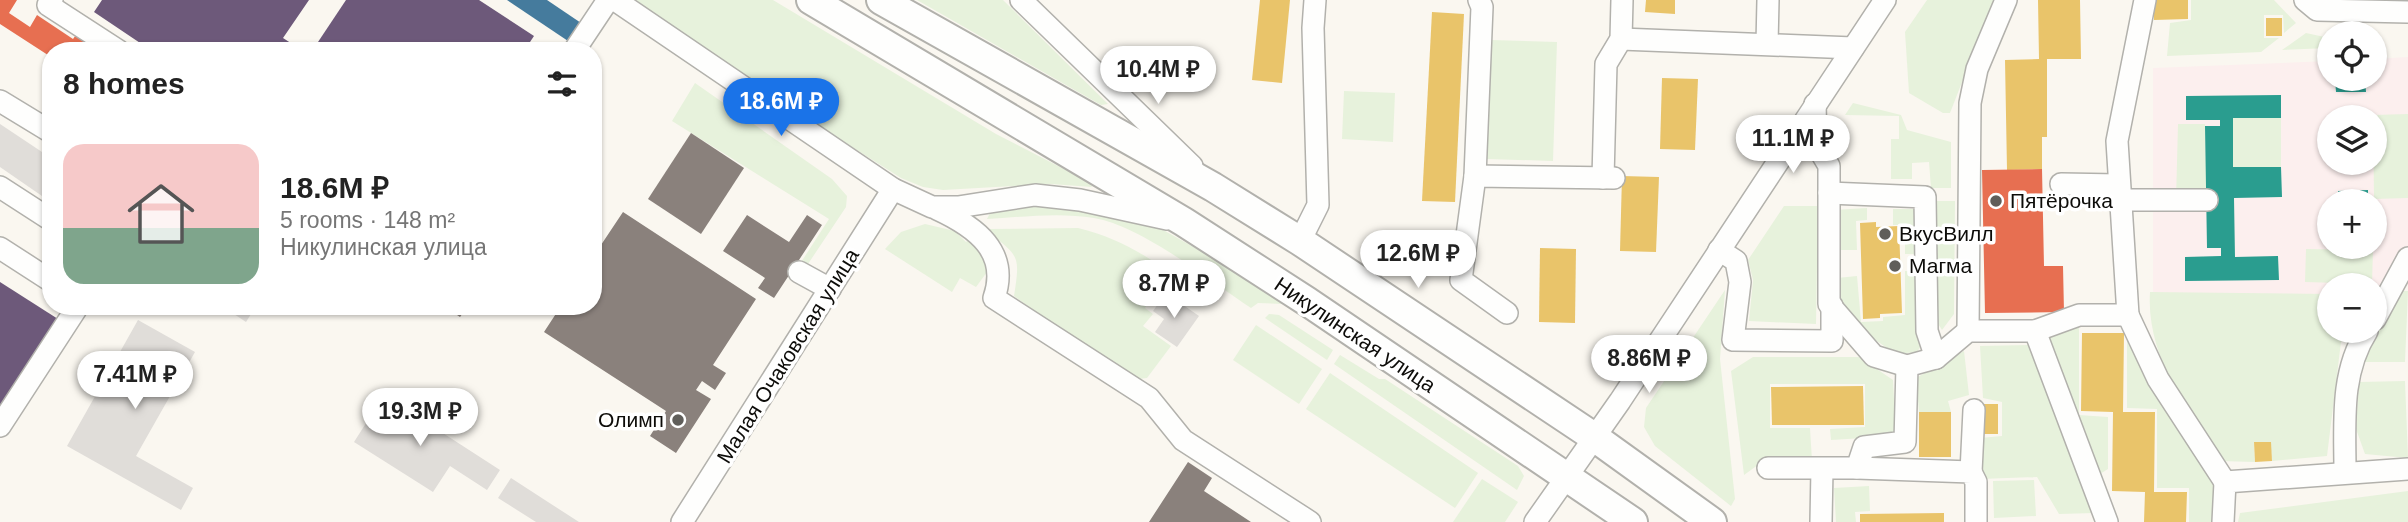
<!DOCTYPE html>
<html lang="en">
<head>
<meta charset="utf-8">
<style>
	:root { --surface:#fff; --page:#f6f6f6; --text:#222; --muted:#767676; --accent:#1a73e8 }
	body { margin:0; font-family:Arial,sans-serif; background:var(--page); color:var(--text); height:100vh; display:flex; flex-direction:column; font-size:26px; white-space:nowrap }
	* { box-sizing:border-box; margin:0 }
	p { font-size:23px; color:var(--muted) }
	.icon { flex:none; width:38px; height:38px; fill:none; stroke:currentColor; stroke-width:2; stroke-linecap:round; stroke-linejoin:round }
	.map { position:relative; flex:1; overflow:hidden }
	.drawer { position:absolute; left:42px; top:42px; width:560px; height:273px; display:flex; flex-direction:column; background:var(--surface); border-radius:28px; box-shadow:0 2px 5px #0004 }
	.drawer>* { flex:none }
	.fabs { position:absolute; left:2317px; top:21px; display:grid; gap:14px }
	.fabs a { display:grid; place-items:center; width:70px; height:70px; border-radius:50%; background:var(--surface); box-shadow:0 2px 5px #0004; font-size:35px }
	.price { position:absolute; translate:-50% -60px; padding:0 16px; border-radius:24px; background:#fff; color:#222; font-size:23px; line-height:46px; filter:drop-shadow(0 2px 4px #0008) }
	.price::after { content:''; position:absolute; left:50%; top:42px; width:21px; height:16px; margin-left:-10px; background:inherit; clip-path:polygon(0 0,100% 0,50% 100%) }
	.price.selected { background:var(--accent); color:#fff }
	ul { padding:0; list-style:none }
	li { display:flex; align-items:center; gap:21px; height:175px; padding:0 21px }
	li span { display:grid; place-items:center; flex:none; width:196px; height:140px; border-radius:21px; color:#555 }
	li>.icon { margin-inline-start:auto }
	span .icon { width:84px; height:84px; fill:#fffc; stroke-width:1 }
	li b { font-size:30px }
	h2 { display:flex; justify-content:space-between; align-items:center; height:84px; padding:0 21px; font-size:30px }
	.map>svg:first-child { display:block }
	.education { fill:#fcefee; fill-rule:evenodd }
	.green { fill:#e7f2dc }
	.homes { fill:#e9c46a }
	.shops { fill:#e76f51 }
	.offices { fill:#6d597a }
	.schools { fill:#2a9d8f }
	.public { fill:#457b9d }
	.industry { fill:#8a817c }
	.building { fill:#e0ddd9 }
	.lines { fill:none; stroke-linecap:round; stroke-linejoin:round }
	.minor-casing { stroke:#b2b1ac; stroke-width:24 }
	.major-casing { stroke:#b2b1ac; stroke-width:32 }
	.minor { stroke:#fefefd; stroke-width:21 }
	.major { stroke:#fefefd; stroke-width:28 }
	.poi-dot { fill:#605e5a; stroke:#fff; stroke-width:2.5 }
	.labels { text-anchor:middle; stroke-width:7; stroke-linejoin:round; paint-order:stroke }
	.poi-label { font-size:21px; fill:#0d0c09; stroke:#fff; text-anchor:start }
	.street-label { font-size:21px; fill:#0d0c09; stroke:#fff }
</style>
</head>
<body>
<div class="map">
<svg width="2408" height="522" viewBox="0 0 2408 522">
	<rect width="100%" height="100%" fill="#faf7f0"/>
	<path class="education" d="M2408 57V247L2378 306H2375V285H2329V307L2153 311V68L2329 61V79H2375V59ZM2329 117H2375V163H2329ZM2329 201H2375V247H2329Z"/>
	<g class="green">
		<path d="M633 0H773L996 134 1089 182 1092 187 1051 184 943 190 923 187 901 178 841 140Z"/>
		<path d="M917 0H1003L1108 104 1101 105Z"/>
		<path d="M1927 0H1994L1950 113H1943L1909 93 1905 32Z"/>
		<path d="M2191 0H2274L2296 23 2284 33 2283 15H2264V38H2279L2261 52 2167 56 2170 23 2191 20Z"/>
		<path d="M2306 33 2329 38V48L2282 50Z"/>
		<path d="M1491 40 1557 42 1553 161 1487 159Z"/>
		<path d="M695 83 832 179 847 196 846 207 802 273 796 270 829 219 672 121Z"/>
		<path d="M1344 91 1395 93 1393 142 1342 139Z"/>
		<path d="M1853 103 1901 115 1907 130 1951 142V188H1931L1929 162 1912 163V179H1891V139H1899V116L1845 115Z"/>
		<path d="M2408 114V198L2374 199 2373 115Z"/>
		<rect x="2233" y="118" width="48" height="49"/>
		<path d="M2178 124H2205L2207 200H2176Z"/>
		<path d="M1937 201H1955L1954 314 1942 330 1937 322Z"/>
		<path d="M995 203 1129 211 1208 255 1284 304 1258 303 1251 308C1210 281 1142 226 1094 218 1059 212 1022 217 987 219Z"/>
		<path d="M1784 206H1818L1816 324 1749 321 1753 280 1748 260Z"/>
		<path d="M1867 208V220L1856 221 1857 250H1833L1834 210Z"/>
		<path d="M1893 209H1921V254H1905V225H1893Z"/>
		<path d="M925 224 955 231 966 242 972 237 990 268 976 287 960 278 952 292 885 249 901 232Z"/>
		<path d="M1078 228C1114 237 1140 251 1170 273L1145 308 1153 314 1143 326 1171 346 1147 378 1130 380 1014 296C1021 252 1018 257 985 229Z"/>
		<path d="M2306 249 2373 250 2372 284 2305 282Z"/>
		<path d="M1905 271 1919 272 1916 328 1925 340 1917 352 1896 354 1862 331 1837 302V278L1857 276 1861 322 1883 321V317L1905 315Z"/>
		<path d="M1725 290 1720 359 1735 499 1731 506 1655 446 1644 427 1646 408Z"/>
		<path d="M2395 291H2408L2405 362H2360Z"/>
		<path d="M2150 292 2329 294V331H2350L2341 342 2327 456 2272 461 2270 442 2254 443 2255 462 2219 461C2187 409 2146 356 2150 292Z"/>
		<path d="M1269 314 1279 315 1333 350 1327 360 1265 318Z"/>
		<path d="M1256 325 1322 369 1299 404 1233 360Z"/>
		<path d="M2079 327V415L2108 417V469L2095 477 2045 338Z"/>
		<path d="M2127 338 2215 483V522H2189V488H2157V409L2127 408Z"/>
		<path d="M2029 345 2095 513 2059 514 2037 477 1981 479 1980 438 2002 436V402L1983 398 1980 346Z"/>
		<path d="M1964 351 1969 395 1948 401 1951 412H1919L1916 378Z"/>
		<path d="M1340 355 1379 379H1385L1518 466 1524 476 1517 490 1334 364Z"/>
		<path d="M1753 357H1859L1893 380 1896 436 1831 440 1830 429 1865 427V384H1770V428H1810L1812 461 1762 462 1744 475 1731 371Z"/>
		<path d="M1330 373 1478 473 1455 508 1306 409Z"/>
		<path d="M2405 381 2408 458 2365 454 2356 429 2359 382Z"/>
		<path d="M1482 479 1518 502 1505 522H1453Z"/>
		<path d="M2034 480 2036 516 1994 518 1993 481Z"/>
		<path d="M1869 486 1870 511 1855 512 1856 522H1836L1834 488Z"/>
		<path d="M2408 491V522H2238L2240 513Z"/>
	</g>
	<g class="homes">
		<path d="M1260 0H1290L1282 83 1252 80Z"/>
		<path d="M1646 0H1675V14L1645 12Z"/>
		<path d="M2038 0H2080L2081 59H2047V137H2042V169L2007 170 2005 60 2039 59Z"/>
		<path d="M2154 0H2188V19L2154 20Z"/>
		<path d="M1432 12 1464 14 1455 202 1422 201Z"/>
		<rect x="2266" y="18" width="16" height="18"/>
		<path d="M1662 78 1698 79 1695 150 1660 149Z"/>
		<path d="M1622 176 1659 177 1656 252 1620 251Z"/>
		<path d="M1876 222V227L1899 226 1902 313 1880 314V318L1863 319 1860 223Z"/>
		<path d="M1540 248 1576 249 1575 323 1539 322Z"/>
		<path d="M2082 333H2124L2123 412H2155L2154 492H2187L2186 522H2144L2145 492 2112 491 2113 412 2081 411Z"/>
		<path d="M1863 386 1864 425H1772L1771 387Z"/>
		<rect x="1981" y="404" width="17" height="30"/>
		<rect x="1919" y="412" width="32" height="45"/>
		<path d="M2254 442H2271L2272 461 2255 462Z"/>
		<path d="M1944 513V522H1860V514Z"/>
	</g>
	<g class="shops">
		<path d="M0 0H17L9 13 30 27 37 15 73 39 78 32 100 51H51V57L0 24Z"/>
		<path d="M2042 169 2044 266H2063L2064 312 1985 313 1982 170Z"/>
	</g>
	<g class="offices">
		<path d="M102 0H309L283 38 303 51H152L94 12Z"/>
		<path d="M346 0H479L534 36 524 51H312Z"/>
		<path d="M0 282 58 319 0 408Z"/>
	</g>
	<g class="schools">
		<path d="M2335 79H2365L2366 92H2336Z"/>
		<path d="M2281 95V118H2233V167H2281L2282 197 2234 198 2235 257 2278 256 2279 280 2185 281V257L2221 256V248H2207L2205 126H2220V120H2186V96Z"/>
		<path d="M2368 190V201H2338V191Z"/>
	</g>
	<path class="public" d="M507 0H547L584 25 571 43Z"/>
	<g class="industry">
		<path d="M691 133 744 168 701 234 648 199Z"/>
		<path d="M623 212 756 299 713 365 726 373 715 390 702 381 696 390 711 399 676 453 650 436 666 411 544 332 561 306H593V257Z"/>
		<path d="M747 215 789 242 807 215 822 225 774 298 758 288 765 278 723 251Z"/>
		<path d="M444 306H468L460 317Z"/>
		<path d="M1188 462 1212 478 1204 491 1251 522H1149Z"/>
	</g>
	<g class="building">
		<path d="M0 124 51 158V183L42 196 0 167Z"/>
		<path d="M1166 293 1199 316 1177 347 1155 332 1164 319 1153 311Z"/>
		<path d="M222 306H256L246 322Z"/>
		<path d="M138 320 195 352 136 456 193 488 181 510 67 446Z"/>
		<path d="M384 395 500 470 487 490 450 466 433 492 354 442Z"/>
		<path d="M511 478 548 502 579 522H536L498 498Z"/>
	</g>
	<g class="lines">
		<defs>
			<g id="minor">
				<path d="M52 0 48 5 119 51"/>
				<path d="M615 0 893 189 932 207H958L1035 195 1080 200 1167 219"/>
				<path d="M1021 0 1192 166"/>
				<path d="M2305 0 2317 10 2408 12"/>
				<path d="M1621 39 1853 48"/>
				<path d="M1767 44 1768 0"/>
				<path d="M574 51 608 0"/>
				<path d="M0 101 51 132"/>
				<path d="M1815 104 1816 144 1829 166V304L1874 356 1907 366"/>
				<path d="M1475 176 1482 7 1479 0"/>
				<path d="M1603 178 1606 64 1621 39 1622 0"/>
				<path d="M2061 184 2119 185"/>
				<path d="M0 187 51 220"/>
				<path d="M1829 193 1925 197 1927 331 1936 358"/>
				<path d="M2120 200H2207"/>
				<path d="M937 209C976 227 1010 252 994 298L1149 398 1183 440 1310 522"/>
				<path d="M1300 241 1318 205 1313 28 1315 0"/>
				<path d="M0 248 51 281"/>
				<path d="M1719 250 1736 261 1740 282 1733 340 1832 341V306"/>
				<path d="M799 272 830 289"/>
				<path d="M1507 313 1461 280 1475 176 1614 178"/>
				<path d="M2128 315 2158 379 2225 482"/>
				<path d="M2375 319 2408 258"/>
				<path d="M1968 331 1970 103 1977 69 2006 0"/>
				<path d="M2035 331 2079 315H2128L2117 141 2145 0"/>
				<path d="M0 426 78 306"/>
				<path d="M1768 468H1857L1864 447 1905 442 1907 366 1936 358 1968 331H2035L2107 522"/>
				<path d="M1857 468 1971 472 1976 482V522"/>
				<path d="M1971 472 1974 410"/>
				<path d="M2345 472C2345 423 2340 373 2367 331"/>
				<path d="M682 522 893 189"/>
				<path d="M1535 522 1620 401 1885 0"/>
				<path d="M1821 522 1822 469"/>
				<path d="M2223 522 2225 482 2408 469"/>
			</g>
			<g id="major">
				<path d="M811 0 1184 222 1308 302 1633 522"/>
				<path d="M881 0 1213 187 1300 241 1594 437 1712 522"/>
			</g>
		</defs>
		<use href="#minor" class="minor-casing"/>
		<use href="#major" class="major-casing"/>
		<use href="#minor" class="minor"/>
		<use href="#major" class="major"/>
	</g>
	<g class="poi-dot">
		<circle cx="1996" cy="201" r="7"/>
		<circle cx="1885" cy="234" r="7"/>
		<circle cx="1895" cy="266" r="7"/>
		<circle cx="678" cy="420" r="7"/>
	</g>
	<g class="labels">
		<g class="poi-label">
			<text x="2010" y="208">Пятёрочка</text>
			<text x="1899" y="241">ВкусВилл</text>
			<text x="1909" y="273">Магма</text>
			<text x="664" y="427" text-anchor="end">Олимп</text>
		</g>
		<g class="street-label">
			<text transform="translate(1355 335) rotate(34)" y="7">Никулинская улица</text>
			<text transform="translate(788 356) rotate(-58)" y="7">Малая Очаковская улица</text>
		</g>
	</g>
</svg>
<div class="fabs">
<a><svg class="icon" aria-label="locate" viewBox="0 0 24 24"><circle cx="12" cy="12" r="6"/><path d="M12 2v4M12 18v4M2 12h4M18 12h4"/></svg></a>
<a><svg class="icon" aria-label="layers" viewBox="0 0 24 24"><path d="M12 4l9 5-9 5-9-5zM3 14l9 5 9-5"/></svg></a>
<a>+</a>
<a>−</a>
</div>
<b class="price" style="left:1158px;top:106px">10.4M ₽</b>
<b class="price selected" style="left:781px;top:138px">18.6M ₽</b>
<b class="price" style="left:1793px;top:175px">11.1M ₽</b>
<b class="price" style="left:1418px;top:290px">12.6M ₽</b>
<b class="price" style="left:1174px;top:320px">8.7M ₽</b>
<b class="price" style="left:1649px;top:395px">8.86M ₽</b>
<b class="price" style="left:135px;top:411px">7.41M ₽</b>
<b class="price" style="left:420px;top:448px">19.3M ₽</b>
<section class="drawer">
<h2>8 homes<svg class="icon" aria-label="filters" viewBox="0 0 24 24"><path d="M4 7h16M4 17h16"/><circle cx="9" cy="7" r="2"/><circle cx="15" cy="17" r="2"/></svg></h2>
<ul>
<li><span style="background:linear-gradient(#f6c9c9 60%,#7fa58c 0)"><svg class="icon" aria-label="home" viewBox="0 0 24 24"><path d="M3 11l9-7 9 7M6 9v11h12V9"/></svg></span><div><b>18.6M ₽</b><p>5 rooms · 148 m²</p><p>Никулинская улица</p></div></li>
</ul>
</section>
</div>
</body>
</html>
